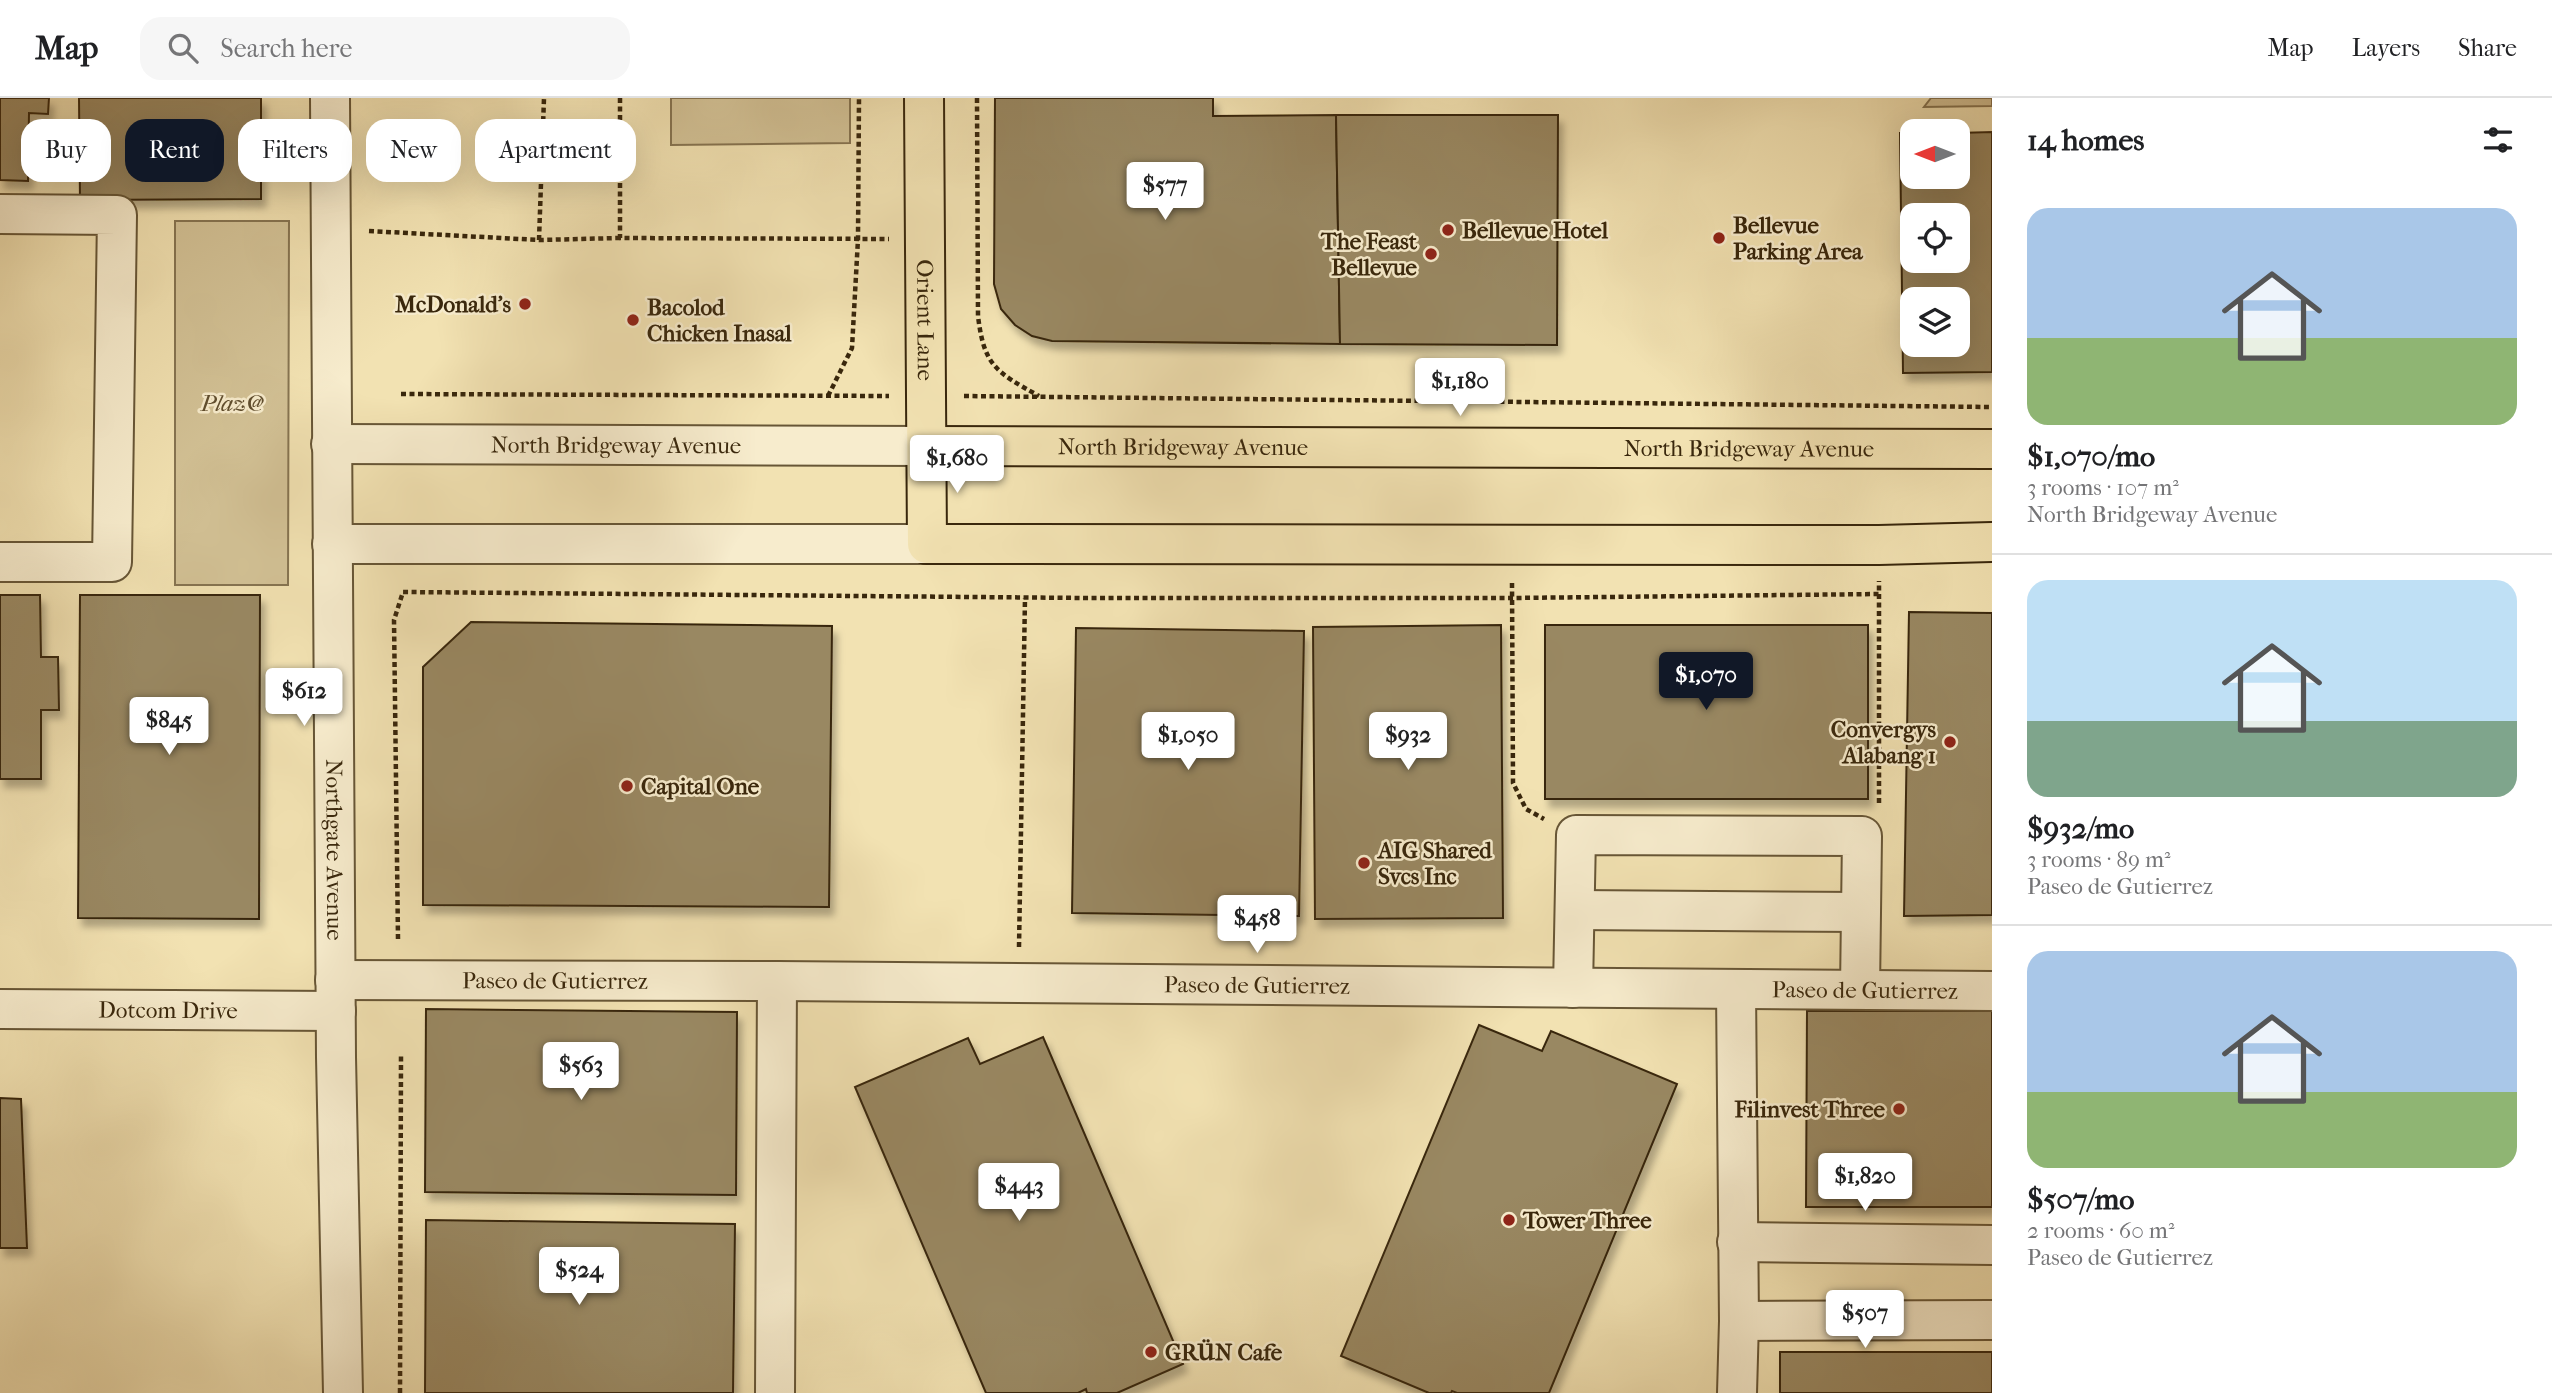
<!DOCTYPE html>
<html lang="en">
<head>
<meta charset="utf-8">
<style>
	:root { --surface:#fff; --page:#f6f6f6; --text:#202124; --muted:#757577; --line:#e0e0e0; --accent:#111827 }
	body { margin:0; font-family:"IM FELL French Canon",serif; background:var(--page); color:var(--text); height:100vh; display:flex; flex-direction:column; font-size:26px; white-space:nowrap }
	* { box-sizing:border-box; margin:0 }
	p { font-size:23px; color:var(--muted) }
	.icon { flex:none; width:38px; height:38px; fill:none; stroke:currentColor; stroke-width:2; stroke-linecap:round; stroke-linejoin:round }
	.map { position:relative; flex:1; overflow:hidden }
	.side { display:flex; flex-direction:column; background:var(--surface); width:560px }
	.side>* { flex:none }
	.banner { position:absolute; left:21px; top:21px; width:665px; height:63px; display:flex; gap:14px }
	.needle { width:46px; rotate:270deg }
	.buttons { position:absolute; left:1900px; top:21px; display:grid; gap:14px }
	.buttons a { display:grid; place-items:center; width:70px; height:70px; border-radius:14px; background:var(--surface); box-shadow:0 7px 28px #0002; font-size:35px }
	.price { position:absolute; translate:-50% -60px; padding:0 16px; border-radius:7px; background:#fff; color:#222; font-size:23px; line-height:46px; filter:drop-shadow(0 2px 4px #0008) }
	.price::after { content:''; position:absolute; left:50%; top:42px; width:21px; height:16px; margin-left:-10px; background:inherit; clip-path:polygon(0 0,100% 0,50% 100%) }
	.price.current { background:var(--accent); color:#fff }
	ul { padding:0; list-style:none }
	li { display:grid; align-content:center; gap:14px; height:371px; padding:0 35px }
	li+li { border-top:2px solid var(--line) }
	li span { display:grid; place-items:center; height:217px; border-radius:21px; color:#555 }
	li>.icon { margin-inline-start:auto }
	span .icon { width:126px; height:126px; fill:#fffc; stroke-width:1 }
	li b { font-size:30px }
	h2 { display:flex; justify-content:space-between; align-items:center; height:84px; padding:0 35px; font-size:30px }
	.pill { padding:0 24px; border-radius:21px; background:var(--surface); box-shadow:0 7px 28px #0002; font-size:24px; line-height:63px }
	.pill.current { background:var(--accent); color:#fff }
	header { display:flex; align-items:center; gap:42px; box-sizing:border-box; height:98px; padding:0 35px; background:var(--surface); border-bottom:2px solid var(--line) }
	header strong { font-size:33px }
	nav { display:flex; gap:38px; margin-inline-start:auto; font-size:24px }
	.search { width:490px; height:63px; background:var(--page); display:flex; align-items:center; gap:18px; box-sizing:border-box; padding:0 24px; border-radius:21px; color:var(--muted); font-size:26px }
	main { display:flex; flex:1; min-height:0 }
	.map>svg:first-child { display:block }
	.green { fill:#d3c296; stroke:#867451; stroke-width:2 }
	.building { fill:#998862; stroke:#39270c; stroke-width:2; fill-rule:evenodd; filter:url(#shadow) }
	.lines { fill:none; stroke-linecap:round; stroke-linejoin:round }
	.minor-casing { stroke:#675636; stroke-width:42 }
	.major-casing { stroke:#39270c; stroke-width:42 }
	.path { stroke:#39270c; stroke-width:4.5; stroke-dasharray:5 3.5; stroke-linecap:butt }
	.minor { stroke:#f7eccd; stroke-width:38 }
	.major { stroke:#f2e2b2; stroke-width:38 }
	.poi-dot { fill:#8f2418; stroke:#f7eccd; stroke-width:2.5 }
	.labels { text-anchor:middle; stroke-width:5; stroke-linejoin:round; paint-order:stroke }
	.poi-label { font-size:23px; font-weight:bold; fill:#39270c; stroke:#f7eccd; text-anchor:start }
	.street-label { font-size:23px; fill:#39270c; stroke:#f7eccd }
	.park-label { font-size:23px; font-style:italic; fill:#604e2e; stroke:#f7eccd }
</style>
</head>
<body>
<header>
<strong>Map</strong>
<div class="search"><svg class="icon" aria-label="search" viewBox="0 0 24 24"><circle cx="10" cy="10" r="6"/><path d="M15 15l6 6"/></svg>Search here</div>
<nav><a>Map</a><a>Layers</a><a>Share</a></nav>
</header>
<main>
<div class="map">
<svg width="1992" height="1295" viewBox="0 0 1992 1295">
	<defs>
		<filter id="shadow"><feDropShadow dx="4.5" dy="8" stdDeviation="3.5" flood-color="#0004"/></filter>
	</defs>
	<rect width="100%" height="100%" fill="#f2e2b2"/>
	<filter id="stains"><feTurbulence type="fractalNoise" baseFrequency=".00286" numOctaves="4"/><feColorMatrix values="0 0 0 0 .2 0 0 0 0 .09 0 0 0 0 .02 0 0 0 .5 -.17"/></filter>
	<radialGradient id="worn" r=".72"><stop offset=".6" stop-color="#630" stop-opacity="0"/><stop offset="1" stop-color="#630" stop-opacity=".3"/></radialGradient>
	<g class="green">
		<path d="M671 0H850V45L671 47Z"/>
		<path d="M1931 0H1992V8L1924 9Z"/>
		<path d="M175 123H289L288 487H175Z"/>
	</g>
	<g class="building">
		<path d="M0 0H49L48 16 29 15 28 83 0 82Z"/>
		<path d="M79 0H261V101L80 102Z"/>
		<path d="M995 0H1213V18L1336 17 1340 246 1052 243 1032 238 1015 227 1001 211 994 186Z"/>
		<path d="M1336 17H1558L1557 247 1340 246Z"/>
		<path d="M1992 34V274L1903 275 1900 35H1913V79H1958V35ZM1913 117H1958V163H1913ZM1913 201H1958V247H1913Z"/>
		<path d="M0 497H40L41 559H58L59 612H41V681H0Z"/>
		<path d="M80 497H260L259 821 78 820Z"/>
		<path d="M1909 514 1992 515V817L1904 818Z"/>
		<path d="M471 524 832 528 829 809 423 807V569Z"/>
		<path d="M1501 527 1503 820 1315 821 1313 529Z"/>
		<rect x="1545" y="527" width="323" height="174"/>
		<path d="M1076 530 1304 533 1299 818 1072 815Z"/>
		<path d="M426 911 737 914 736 1097 425 1094Z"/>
		<path d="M1807 913H1992V1109H1806Z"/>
		<path d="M1479 927 1542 953 1551 933 1677 986 1549 1295H1457L1452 1293 1451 1295H1429L1341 1258Z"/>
		<path d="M1043 939 1183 1266 1117 1295H1087L1086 1291 1078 1295H986L855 989 968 940 980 966Z"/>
		<path d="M0 1000 21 1001 27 1150H0Z"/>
		<path d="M426 1122 735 1126 733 1295H425Z"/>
		<rect x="1780" y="1254" width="212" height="41"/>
	</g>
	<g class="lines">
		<defs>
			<g id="minor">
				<path id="s1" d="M330 0 336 959 343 1295"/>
				<path d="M0 116 117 117 112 464H0"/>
				<path id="s2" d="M331 346 927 348"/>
				<path d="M332 446H927"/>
				<path d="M1575 812 1860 814"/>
				<path id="s3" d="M335 882 777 883 1992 893"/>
				<path d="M1573 890 1576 737 1862 738 1860 891"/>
				<path d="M1736 891 1739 1223 1737 1295"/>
				<path id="s4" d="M0 911 336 913"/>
				<path d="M1737 1144 1992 1147"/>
				<path d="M1739 1223 1992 1222"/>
				<path d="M775 1295 777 883"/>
			</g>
			<g id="major">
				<path id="s5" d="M924 0 927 446 1879 447 1992 444"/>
				<path id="s6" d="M927 348 1992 351"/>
			</g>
		</defs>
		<use href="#minor" class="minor-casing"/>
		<use href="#major" class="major-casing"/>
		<g class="path">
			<path d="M620 0V140L889 141"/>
			<path d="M977 0 978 218C984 268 996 274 1039 298"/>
			<path d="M369 133 539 142 620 140"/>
			<path d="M539 142 544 0"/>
			<path d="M401 296 889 298"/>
			<path d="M828 298 852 250 858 141 859 0"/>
			<path d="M964 298 1992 309"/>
			<path d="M1512 485 1513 685 1526 711 1544 721"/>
			<path d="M1879 705V483"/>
			<path d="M398 841 394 522 403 494 1087 500H1512L1879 496"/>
			<path d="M1019 849 1025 500"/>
			<path d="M400 1295 401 957"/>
		</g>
		<use href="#minor" class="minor"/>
		<use href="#major" class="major"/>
	</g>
	<g class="poi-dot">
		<circle cx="1448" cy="132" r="7"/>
		<circle cx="1719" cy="140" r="7"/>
		<circle cx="1431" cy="156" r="7"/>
		<circle cx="525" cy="206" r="7"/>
		<circle cx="633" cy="222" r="7"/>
		<circle cx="1950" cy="644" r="7"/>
		<circle cx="627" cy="688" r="7"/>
		<circle cx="1364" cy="765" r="7"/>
		<circle cx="1899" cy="1011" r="7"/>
		<circle cx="1509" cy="1122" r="7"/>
		<circle cx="1151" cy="1254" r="7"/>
	</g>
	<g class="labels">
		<g class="poi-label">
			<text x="1733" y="135">Bellevue<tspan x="1733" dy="26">Parking Area</tspan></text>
			<text x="1462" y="140">Bellevue Hotel</text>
			<text x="1417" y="151" text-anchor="end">The Feast<tspan x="1417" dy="26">Bellevue</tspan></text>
			<text x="511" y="214" text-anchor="end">McDonald's</text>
			<text x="647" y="217">Bacolod<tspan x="647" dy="26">Chicken Inasal</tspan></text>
			<text x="1936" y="639" text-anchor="end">Convergys<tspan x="1936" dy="26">Alabang 1</tspan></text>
			<text x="641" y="696">Capital One</text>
			<text x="1378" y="760">AIG Shared<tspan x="1378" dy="26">Svcs Inc</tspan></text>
			<text x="1885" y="1019" text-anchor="end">Filinvest Three</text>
			<text x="1523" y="1130">Tower Three</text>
			<text x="1165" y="1262">GRÜN Cafe</text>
		</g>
		<g class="street-label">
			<text dy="8" stroke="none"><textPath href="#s5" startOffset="222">Orient Lane</textPath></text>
			<text dy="8" stroke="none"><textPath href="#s2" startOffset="285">North Bridgeway Avenue</textPath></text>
			<text dy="8" stroke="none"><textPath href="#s6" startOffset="256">North Bridgeway Avenue</textPath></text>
			<text dy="8" stroke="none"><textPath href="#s6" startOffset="822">North Bridgeway Avenue</textPath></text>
			<text dy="8" stroke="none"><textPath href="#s1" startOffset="752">Northgate Avenue</textPath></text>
			<text dy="8" stroke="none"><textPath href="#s3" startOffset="220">Paseo de Gutierrez</textPath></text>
			<text dy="8" stroke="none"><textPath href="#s3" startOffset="922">Paseo de Gutierrez</textPath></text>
			<text dy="8" stroke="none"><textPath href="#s3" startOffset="1530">Paseo de Gutierrez</textPath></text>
			<text dy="8" stroke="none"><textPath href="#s4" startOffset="168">Dotcom Drive</textPath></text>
		</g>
		<g class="park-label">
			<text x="232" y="313">Plaz@</text>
		</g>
	</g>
	<rect width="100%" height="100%" filter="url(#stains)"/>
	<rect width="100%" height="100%" fill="url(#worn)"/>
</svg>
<div class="buttons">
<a><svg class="needle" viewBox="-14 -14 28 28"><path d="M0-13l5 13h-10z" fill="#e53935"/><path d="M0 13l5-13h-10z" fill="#757577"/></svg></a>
<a><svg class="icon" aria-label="locate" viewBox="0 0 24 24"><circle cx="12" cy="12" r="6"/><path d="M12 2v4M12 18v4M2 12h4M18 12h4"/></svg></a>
<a><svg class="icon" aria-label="layers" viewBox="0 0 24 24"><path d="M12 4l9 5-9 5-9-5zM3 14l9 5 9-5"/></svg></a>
</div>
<b class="price" style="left:1165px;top:124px">$577</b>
<b class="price" style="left:1460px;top:320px">$1,180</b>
<b class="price" style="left:957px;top:397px">$1,680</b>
<b class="price current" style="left:1706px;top:614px">$1,070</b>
<b class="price" style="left:304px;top:630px">$612</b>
<b class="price" style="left:169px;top:659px">$845</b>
<b class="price" style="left:1188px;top:674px">$1,050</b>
<b class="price" style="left:1408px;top:674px">$932</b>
<b class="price" style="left:1257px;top:857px">$458</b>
<b class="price" style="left:581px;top:1004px">$563</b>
<b class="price" style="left:1865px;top:1115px">$1,820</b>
<b class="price" style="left:1019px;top:1125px">$443</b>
<b class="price" style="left:579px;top:1209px">$524</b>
<b class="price" style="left:1865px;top:1252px">$507</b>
<div class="banner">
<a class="pill">Buy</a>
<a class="pill current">Rent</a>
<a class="pill">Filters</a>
<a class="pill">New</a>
<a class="pill">Apartment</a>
</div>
</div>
<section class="side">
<h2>14 homes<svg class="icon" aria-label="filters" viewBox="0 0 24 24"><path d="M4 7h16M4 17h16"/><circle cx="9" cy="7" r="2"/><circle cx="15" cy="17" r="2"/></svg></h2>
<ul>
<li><span style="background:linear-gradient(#a9c7e8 60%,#8fb573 0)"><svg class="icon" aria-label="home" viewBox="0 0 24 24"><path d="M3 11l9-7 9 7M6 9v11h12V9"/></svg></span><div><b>$1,070/mo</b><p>3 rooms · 107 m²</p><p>North Bridgeway Avenue</p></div></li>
<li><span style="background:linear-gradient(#bfe0f5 65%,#7fa58c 0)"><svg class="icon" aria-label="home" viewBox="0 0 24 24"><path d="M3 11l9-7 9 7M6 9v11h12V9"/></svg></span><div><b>$932/mo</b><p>3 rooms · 89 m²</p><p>Paseo de Gutierrez</p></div></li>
<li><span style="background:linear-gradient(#a9c7e8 65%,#8fb573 0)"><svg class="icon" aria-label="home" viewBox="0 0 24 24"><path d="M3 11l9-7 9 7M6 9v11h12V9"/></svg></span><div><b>$507/mo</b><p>2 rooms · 60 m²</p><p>Paseo de Gutierrez</p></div></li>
</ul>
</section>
</main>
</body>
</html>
